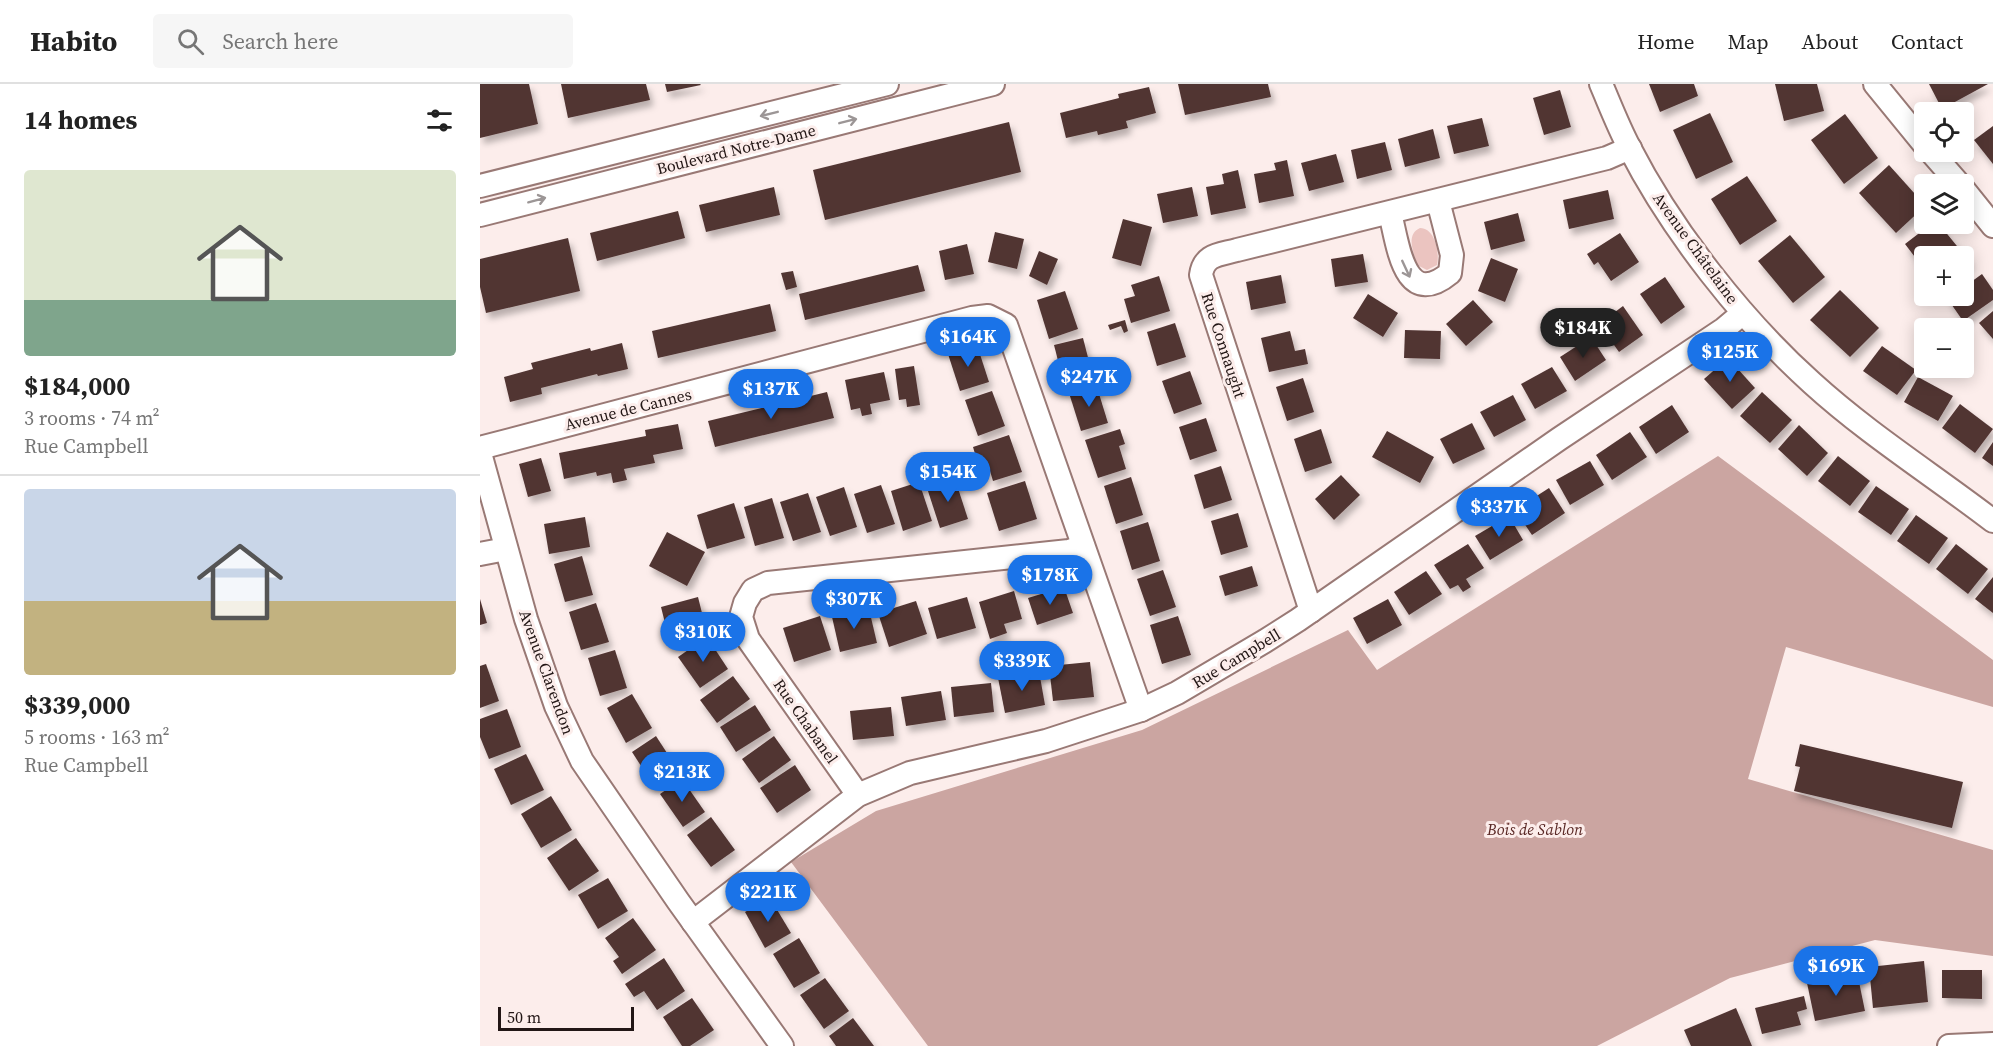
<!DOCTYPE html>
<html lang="en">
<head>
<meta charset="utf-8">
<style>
	:root { --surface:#fff; --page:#f6f6f6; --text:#222; --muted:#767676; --line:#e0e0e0; --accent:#1a73e8 }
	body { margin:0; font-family:"Source Serif 4",serif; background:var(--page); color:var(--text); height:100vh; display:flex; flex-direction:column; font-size:22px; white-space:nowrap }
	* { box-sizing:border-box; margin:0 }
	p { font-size:20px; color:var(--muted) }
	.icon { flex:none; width:33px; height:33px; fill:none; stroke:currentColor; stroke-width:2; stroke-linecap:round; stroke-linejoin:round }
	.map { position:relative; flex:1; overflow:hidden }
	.side { display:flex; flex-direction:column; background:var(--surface); width:480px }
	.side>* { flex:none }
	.fabs { position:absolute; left:1434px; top:18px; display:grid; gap:12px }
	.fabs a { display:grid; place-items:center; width:60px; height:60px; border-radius:6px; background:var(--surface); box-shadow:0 3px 15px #0003; font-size:30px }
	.scale { position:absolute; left:18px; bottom:15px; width:136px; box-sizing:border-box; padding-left:6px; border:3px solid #221615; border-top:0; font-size:16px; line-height:21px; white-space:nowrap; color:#221615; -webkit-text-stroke:4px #fcedeb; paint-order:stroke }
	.price { position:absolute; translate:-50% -51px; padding:0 14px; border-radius:21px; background:var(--accent); color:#fff; font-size:20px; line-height:39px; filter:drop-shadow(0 2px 3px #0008) }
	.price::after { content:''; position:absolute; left:50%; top:36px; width:18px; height:14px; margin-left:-9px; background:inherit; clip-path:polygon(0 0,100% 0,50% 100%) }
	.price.on { background:#222; color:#fff }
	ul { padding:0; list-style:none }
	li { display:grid; align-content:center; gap:12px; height:318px; padding:0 24px }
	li+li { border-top:2px solid var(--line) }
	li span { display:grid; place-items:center; height:186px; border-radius:6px; color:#555 }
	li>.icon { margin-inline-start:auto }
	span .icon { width:108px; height:108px; fill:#fffc; stroke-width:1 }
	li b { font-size:26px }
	h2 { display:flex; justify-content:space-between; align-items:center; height:72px; padding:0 24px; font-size:26px }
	header { display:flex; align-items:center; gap:36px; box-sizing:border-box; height:84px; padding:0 30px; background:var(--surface); border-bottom:2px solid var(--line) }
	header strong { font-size:28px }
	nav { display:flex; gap:33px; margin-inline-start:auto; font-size:21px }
	.search { width:420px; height:54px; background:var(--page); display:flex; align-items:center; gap:15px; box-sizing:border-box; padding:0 21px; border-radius:6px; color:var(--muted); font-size:22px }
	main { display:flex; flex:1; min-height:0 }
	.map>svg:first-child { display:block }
	.green { fill:#ebc4c0 }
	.forest { fill:#cba5a1 }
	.building { fill:#513533; filter:url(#shadow) }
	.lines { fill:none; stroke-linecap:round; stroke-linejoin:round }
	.minor-casing { stroke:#997975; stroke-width:26 }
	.minor { stroke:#fff; stroke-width:22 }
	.oneway { stroke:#9c9696 }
	.labels { text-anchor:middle; stroke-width:6; stroke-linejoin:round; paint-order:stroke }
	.street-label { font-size:16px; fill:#221615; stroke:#fcedeb }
	.park-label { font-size:16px; font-style:italic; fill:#5a2825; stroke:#fcedeb }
</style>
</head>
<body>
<header>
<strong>Habito</strong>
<div class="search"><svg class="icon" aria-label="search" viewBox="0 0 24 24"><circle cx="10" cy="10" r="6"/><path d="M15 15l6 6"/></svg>Search here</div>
<nav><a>Home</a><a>Map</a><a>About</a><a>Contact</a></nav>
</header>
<main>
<section class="side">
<h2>14 homes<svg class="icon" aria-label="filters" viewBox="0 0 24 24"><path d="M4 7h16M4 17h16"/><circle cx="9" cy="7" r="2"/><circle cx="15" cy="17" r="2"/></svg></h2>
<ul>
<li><span style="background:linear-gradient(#dfe7d0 70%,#7fa58c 0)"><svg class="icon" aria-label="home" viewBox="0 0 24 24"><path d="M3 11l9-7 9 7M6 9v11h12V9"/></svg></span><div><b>$184,000</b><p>3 rooms · 74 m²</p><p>Rue Campbell</p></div></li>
<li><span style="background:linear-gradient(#c9d6e8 60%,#c2b280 0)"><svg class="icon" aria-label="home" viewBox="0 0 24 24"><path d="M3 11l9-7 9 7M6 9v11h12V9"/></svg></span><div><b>$339,000</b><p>5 rooms · 163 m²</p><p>Rue Campbell</p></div></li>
</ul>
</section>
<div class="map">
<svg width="1513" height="962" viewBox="0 0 1513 962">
	<defs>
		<filter id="shadow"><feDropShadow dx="3.5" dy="6" stdDeviation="3" flood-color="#0004"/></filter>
	</defs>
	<rect width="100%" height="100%" fill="#fcedeb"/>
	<path class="green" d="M940 144C955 144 960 169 957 181L947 186 937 181C934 169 925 151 940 144Z"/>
	<path class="forest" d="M1238 372 1513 576V623L1306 563 1268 695 1513 766V872L1395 856 1250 894 1117 962H448L311 778 396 727 662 646 868 546 897 586Z"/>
	<g class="building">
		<path d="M0 0H49L58 40 0 54Z"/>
		<path d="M81 0H166L170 16 88 34Z"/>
		<path d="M185 0H220L221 1 187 8Z"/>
		<path d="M698 0H788L791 13 705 31Z"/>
		<path d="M1169 0H1214L1218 12 1180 28Z"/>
		<path d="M1295 0H1337L1344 27 1304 37Z"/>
		<path d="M1449 0H1508L1462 25Z"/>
		<path d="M669 3 676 29 646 37 648 44 618 51 617 47 586 54 580 29 639 14 638 10Z"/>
		<path d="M1080 6 1091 43 1064 51 1053 14Z"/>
		<path d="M1230 29 1253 78 1216 95 1193 46Z"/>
		<path d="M1365 30 1398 74 1364 100 1331 56Z"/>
		<path d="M1002 34 1009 62 974 70 967 42Z"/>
		<path d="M529 38 541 88 345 136 333 86Z"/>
		<path d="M1513 42V80L1494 56Z"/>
		<path d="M953 45 960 74 925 83 918 55Z"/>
		<path d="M905 58 912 86 877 95 871 66Z"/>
		<path d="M856 70 864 98 829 107 821 79Z"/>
		<path d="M807 76 814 112 779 119 774 90 796 86 794 79Z"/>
		<path d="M1409 81 1444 120V123L1416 149 1379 109Z"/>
		<path d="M758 86 766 124 731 131 726 103 744 100 742 90Z"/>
		<path d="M1267 92 1297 137 1260 161 1231 115Z"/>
		<path d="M294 103 300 131 226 148 219 121Z"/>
		<path d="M712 103 718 132 683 139 677 110Z"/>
		<path d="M1128 106 1134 135 1089 145 1083 116Z"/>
		<path d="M198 127 205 154 117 177 110 149Z"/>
		<path d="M1038 129 1045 157 1011 166 1004 138Z"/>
		<path d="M643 135 672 143 661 182 632 174Z"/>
		<path d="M1451 140H1459L1490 178 1484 183V172H1444V185L1425 160Z"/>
		<path d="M515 148 544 155 537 185 508 178Z"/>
		<path d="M1140 149 1159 178 1131 197 1118 178 1114 181 1107 170Z"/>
		<path d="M1310 151 1345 193 1313 219 1278 177Z"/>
		<path d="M88 154 100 207 6 229 0 203V175Z"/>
		<path d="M487 160 494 190 465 196 459 167Z"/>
		<path d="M559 167 578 175 567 201 549 192Z"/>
		<path d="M883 170 888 198 855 203 851 175Z"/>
		<path d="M1011 174 1038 185 1025 218 998 207Z"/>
		<path d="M438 181 445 207 325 236 319 210Z"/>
		<path d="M313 187 317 203 306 206 301 189Z"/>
		<path d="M1502 190 1513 206V216L1483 237 1467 214 1471 212H1484V203Z"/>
		<path d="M801 191 806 219 771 226 766 198Z"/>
		<path d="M679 192 690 227 651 239 644 215 655 212 651 201Z"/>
		<path d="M1185 193 1205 223 1181 240 1160 210Z"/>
		<path d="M1360 206 1399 244 1370 273 1330 236Z"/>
		<path d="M585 207 598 245 569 255 557 216Z"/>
		<path d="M888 210 918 229 903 253 873 234Z"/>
		<path d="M993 216 1013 238 986 262 966 240Z"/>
		<path d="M290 220 296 247 178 274 172 247Z"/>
		<path d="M1143 222 1163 251 1139 268 1119 240Z"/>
		<path d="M1513 227V255L1499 239Z"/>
		<path d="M645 236 648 247 644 249 641 242 630 246 628 241Z"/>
		<path d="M695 239 706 273 677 282 667 248Z"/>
		<path d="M925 246 961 247 960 275 924 274Z"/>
		<path d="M810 247 815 267 825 265 828 280 789 288 781 254Z"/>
		<path d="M1111 253 1126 276 1095 297 1080 273Z"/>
		<path d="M603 254 613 293 584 300 574 261Z"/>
		<path d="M142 259 148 285 118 292 117 290 61 304 62 310 30 318 24 293 53 285 51 279 110 264 111 267Z"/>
		<path d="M497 261 509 298 480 307 468 270Z"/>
		<path d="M1402 262 1436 286 1417 311 1383 287Z"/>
		<path d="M1248 274 1275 304 1252 325 1224 295Z"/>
		<path d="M434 282 440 321 427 323 426 315 419 316 415 285Z"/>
		<path d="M1072 283 1087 307 1055 325 1041 300Z"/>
		<path d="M710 287 722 320 694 330 682 297Z"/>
		<path d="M404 288 410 316 390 320 392 330 382 332 380 324 371 326 365 296Z"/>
		<path d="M1438 293 1473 312 1458 337 1424 318Z"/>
		<path d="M823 294 834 328 807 337 796 303Z"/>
		<path d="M616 300 628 339 601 347 589 309Z"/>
		<path d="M512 307 525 342 498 352 485 316Z"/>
		<path d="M347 308 354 334 235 363 228 337Z"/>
		<path d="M1282 308 1312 336 1290 359 1260 332Z"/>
		<path d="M1033 311 1046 336 1014 353 1000 328Z"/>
		<path d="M1480 320 1513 345 1495 369 1462 344Z"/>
		<path d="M1192 321 1209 348 1176 370 1159 343Z"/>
		<path d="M726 334 737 367 710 376 699 343Z"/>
		<path d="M992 339 1005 365 973 380 960 355Z"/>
		<path d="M198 340 203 365 173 371 175 379 144 385 147 396 133 399 131 389 117 392 116 388 84 395 79 369 166 352 165 346Z"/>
		<path d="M1319 341 1348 369 1327 392 1298 365Z"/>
		<path d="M640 345 645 360 639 362 646 385 618 394 605 356Z"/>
		<path d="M841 345 852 379 825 388 814 355Z"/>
		<path d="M907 347 954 373 940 399 892 373Z"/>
		<path d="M1150 348 1167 373 1132 396 1116 371Z"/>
		<path d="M529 351 542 388 513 397 507 377 498 380 493 363Z"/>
		<path d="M1513 358V382L1502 374Z"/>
		<path d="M1358 372 1390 397 1370 422 1338 397Z"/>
		<path d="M61 374 71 407 48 413 39 380Z"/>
		<path d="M1110 377 1124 401 1090 421 1076 396Z"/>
		<path d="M741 382 752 416 724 425 714 391Z"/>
		<path d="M861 391 880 411 854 436 835 415Z"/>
		<path d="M651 393 663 431 636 440 624 402Z"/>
		<path d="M475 395 488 435 460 444 447 404Z"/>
		<path d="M545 397 557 435 519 447 507 409Z"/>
		<path d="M439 398 452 437 423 447 411 407Z"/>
		<path d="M401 401 415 440 387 449 374 410Z"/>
		<path d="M1396 402 1429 425 1411 451 1378 428Z"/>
		<path d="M364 403 377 443 350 452 336 413Z"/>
		<path d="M1069 404 1085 429 1052 451 1035 426Z"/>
		<path d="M328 409 341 448 313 457 300 418Z"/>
		<path d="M292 414 304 454 275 462 264 423Z"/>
		<path d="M254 419 265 454 227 465 217 431Z"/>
		<path d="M758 429 768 463 741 471 731 437Z"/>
		<path d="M1436 431 1468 454 1449 480 1417 457Z"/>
		<path d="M1029 432 1043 456 1010 476 995 452Z"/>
		<path d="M105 433 110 463 69 470 64 440Z"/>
		<path d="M668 438 680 477 652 486 640 447Z"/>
		<path d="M187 448 225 468 207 502 169 482Z"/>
		<path d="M988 460 1004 484 986 495 991 503 983 508 978 501 970 505 954 481Z"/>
		<path d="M1476 460 1508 485 1488 510 1456 485Z"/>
		<path d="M102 472 113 511 85 518 74 480Z"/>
		<path d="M772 482 778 502 745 512 739 492Z"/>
		<path d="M683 486 696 523 670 532 657 495Z"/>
		<path d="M946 487 962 510 929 531 914 508Z"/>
		<path d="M1513 493V529L1495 515Z"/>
		<path d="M584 503 593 529 557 541 548 514Z"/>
		<path d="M534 507 542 535 524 540 527 549 510 555 499 518Z"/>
		<path d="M218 513 223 533 218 535 223 550 190 559 181 523Z"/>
		<path d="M487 513 496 544 457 555 448 524Z"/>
		<path d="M0 515 7 539 0 541Z"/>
		<path d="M908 515 922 541 887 560 873 534Z"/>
		<path d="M436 517 447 550 409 563 398 529Z"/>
		<path d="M116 519 129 558 101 566 89 528Z"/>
		<path d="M389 525 397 559 360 568 352 533Z"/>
		<path d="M340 532 351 566 314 578 303 544Z"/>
		<path d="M698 532 711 571 682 580 670 541Z"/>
		<path d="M227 553 248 585 220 604 198 573Z"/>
		<path d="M135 566 147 604 120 612 108 574Z"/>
		<path d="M610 578 614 613 573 617 569 582Z"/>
		<path d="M6 580 19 617 0 624V582Z"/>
		<path d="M559 587 565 621 525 629 518 594Z"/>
		<path d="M253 592 270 615 237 639 220 616Z"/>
		<path d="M511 599 514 628 474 633 471 603Z"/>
		<path d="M461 607 466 636 426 642 421 613Z"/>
		<path d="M152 610 172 644 146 659 127 624Z"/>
		<path d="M275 621 291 646 256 668 240 643Z"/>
		<path d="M411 623 414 652 373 656 370 627Z"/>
		<path d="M27 625 41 663 9 675 0 653V635Z"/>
		<path d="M176 652 198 686 174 702 152 668Z"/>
		<path d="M294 652 311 676 279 699 262 675Z"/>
		<path d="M1320 660 1483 698 1472 744 1314 707 1320 683 1315 682Z"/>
		<path d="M46 670 64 706 31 721 14 685Z"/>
		<path d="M315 681 331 706 297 729 280 704Z"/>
		<path d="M202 695 225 728 203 743 180 710Z"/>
		<path d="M71 712 92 746 61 764 41 730Z"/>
		<path d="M231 733 255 766 231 783 207 751Z"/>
		<path d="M96 754 119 787 89 807 67 774Z"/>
		<path d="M128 794 148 827 118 845 98 811Z"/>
		<path d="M290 814 311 849 285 864 265 828Z"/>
		<path d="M153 834 176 866 142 890 133 877 139 873 125 854Z"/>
		<path d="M319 854 340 889 314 904 293 870Z"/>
		<path d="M184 874 205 907 177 926 164 907 154 913 145 900Z"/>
		<path d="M1444 877 1448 918 1393 924 1389 883Z"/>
		<path d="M1462 886H1502V915L1462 914Z"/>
		<path d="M1377 888 1385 927 1335 937 1327 899Z"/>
		<path d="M345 894 369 927 344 945 320 911Z"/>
		<path d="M1324 912 1327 925 1317 928 1321 941 1282 950 1275 924Z"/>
		<path d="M212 914 234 946 210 962H202L183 933Z"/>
		<path d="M1256 924 1272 962H1211L1204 946Z"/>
		<path d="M373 934 394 962H356L349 952Z"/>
	</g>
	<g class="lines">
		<defs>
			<g id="minor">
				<path d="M1121 0C1130 21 1138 42 1149 63 1192 147 1262 236 1332 299 1388 350 1453 391 1513 437"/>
				<path d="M1395 0 1444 60"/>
				<path d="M1451 68 1479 100"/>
				<path d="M0 102 407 0"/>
				<path d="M1484 106 1513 142"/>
				<path d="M910 129C918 160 924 227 970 189L972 171 958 117"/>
				<path d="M0 131 513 0"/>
				<path d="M0 364 492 234 508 232 526 241 661 626"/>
				<path d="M0 369 46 535 76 622 102 677 198 817 302 962"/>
				<path d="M0 470 26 465"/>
				<path d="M831 527 721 191C724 170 739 171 757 166L1127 74 1150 64"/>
				<path d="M378 711 268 555 261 533 265 519 273 506 288 499 589 467 603 462"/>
				<path d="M213 838 378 711 430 689 566 657 661 626 697 609 785 557 818 536 1079 355 1244 245 1263 229"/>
				<path d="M1469 962 1513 960"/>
			</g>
		</defs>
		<use href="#minor" class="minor-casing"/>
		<use href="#minor" class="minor"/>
	</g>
	<defs><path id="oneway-shaft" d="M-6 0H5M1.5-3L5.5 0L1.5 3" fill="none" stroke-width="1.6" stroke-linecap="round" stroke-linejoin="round" transform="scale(1.5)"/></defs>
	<g class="oneway">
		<use href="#oneway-shaft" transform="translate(289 30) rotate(166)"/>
		<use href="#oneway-shaft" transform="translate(368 37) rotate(-14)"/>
		<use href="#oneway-shaft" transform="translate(57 116) rotate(-15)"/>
		<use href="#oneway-shaft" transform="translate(926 185) rotate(65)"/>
	</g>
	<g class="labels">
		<g class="street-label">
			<text transform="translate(256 65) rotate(-14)" y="6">Boulevard Notre-Dame</text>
			<text transform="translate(1216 164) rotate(54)" y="6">Avenue Châtelaine</text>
			<text transform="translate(744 261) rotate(72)" y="6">Rue Connaught</text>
			<text transform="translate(148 325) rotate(-14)" y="6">Avenue de Cannes</text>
			<text transform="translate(756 574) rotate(-31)" y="6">Rue Campbell</text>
			<text transform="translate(67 588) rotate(70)" y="6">Avenue Clarendon</text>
			<text transform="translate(326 637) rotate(55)" y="6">Rue Chabanel</text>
		</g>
		<g class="park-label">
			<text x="1055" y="751">Bois de Sablon</text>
		</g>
	</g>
</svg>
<div class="fabs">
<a><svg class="icon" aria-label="locate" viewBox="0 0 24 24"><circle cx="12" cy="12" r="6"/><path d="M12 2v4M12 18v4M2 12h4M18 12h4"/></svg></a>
<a><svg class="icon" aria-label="layers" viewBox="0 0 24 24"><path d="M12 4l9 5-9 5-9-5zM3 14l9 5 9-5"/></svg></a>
<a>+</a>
<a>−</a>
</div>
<div class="scale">50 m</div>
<b class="price on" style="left:1103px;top:275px">$184K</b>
<b class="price" style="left:488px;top:284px">$164K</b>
<b class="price" style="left:1250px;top:299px">$125K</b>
<b class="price" style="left:609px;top:324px">$247K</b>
<b class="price" style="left:291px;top:336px">$137K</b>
<b class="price" style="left:468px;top:419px">$154K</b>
<b class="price" style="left:1019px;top:454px">$337K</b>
<b class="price" style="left:570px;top:522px">$178K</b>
<b class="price" style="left:374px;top:546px">$307K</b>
<b class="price" style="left:223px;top:579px">$310K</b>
<b class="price" style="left:542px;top:608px">$339K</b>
<b class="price" style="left:202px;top:719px">$213K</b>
<b class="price" style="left:288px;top:839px">$221K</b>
<b class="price" style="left:1356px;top:913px">$169K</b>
</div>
</main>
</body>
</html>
